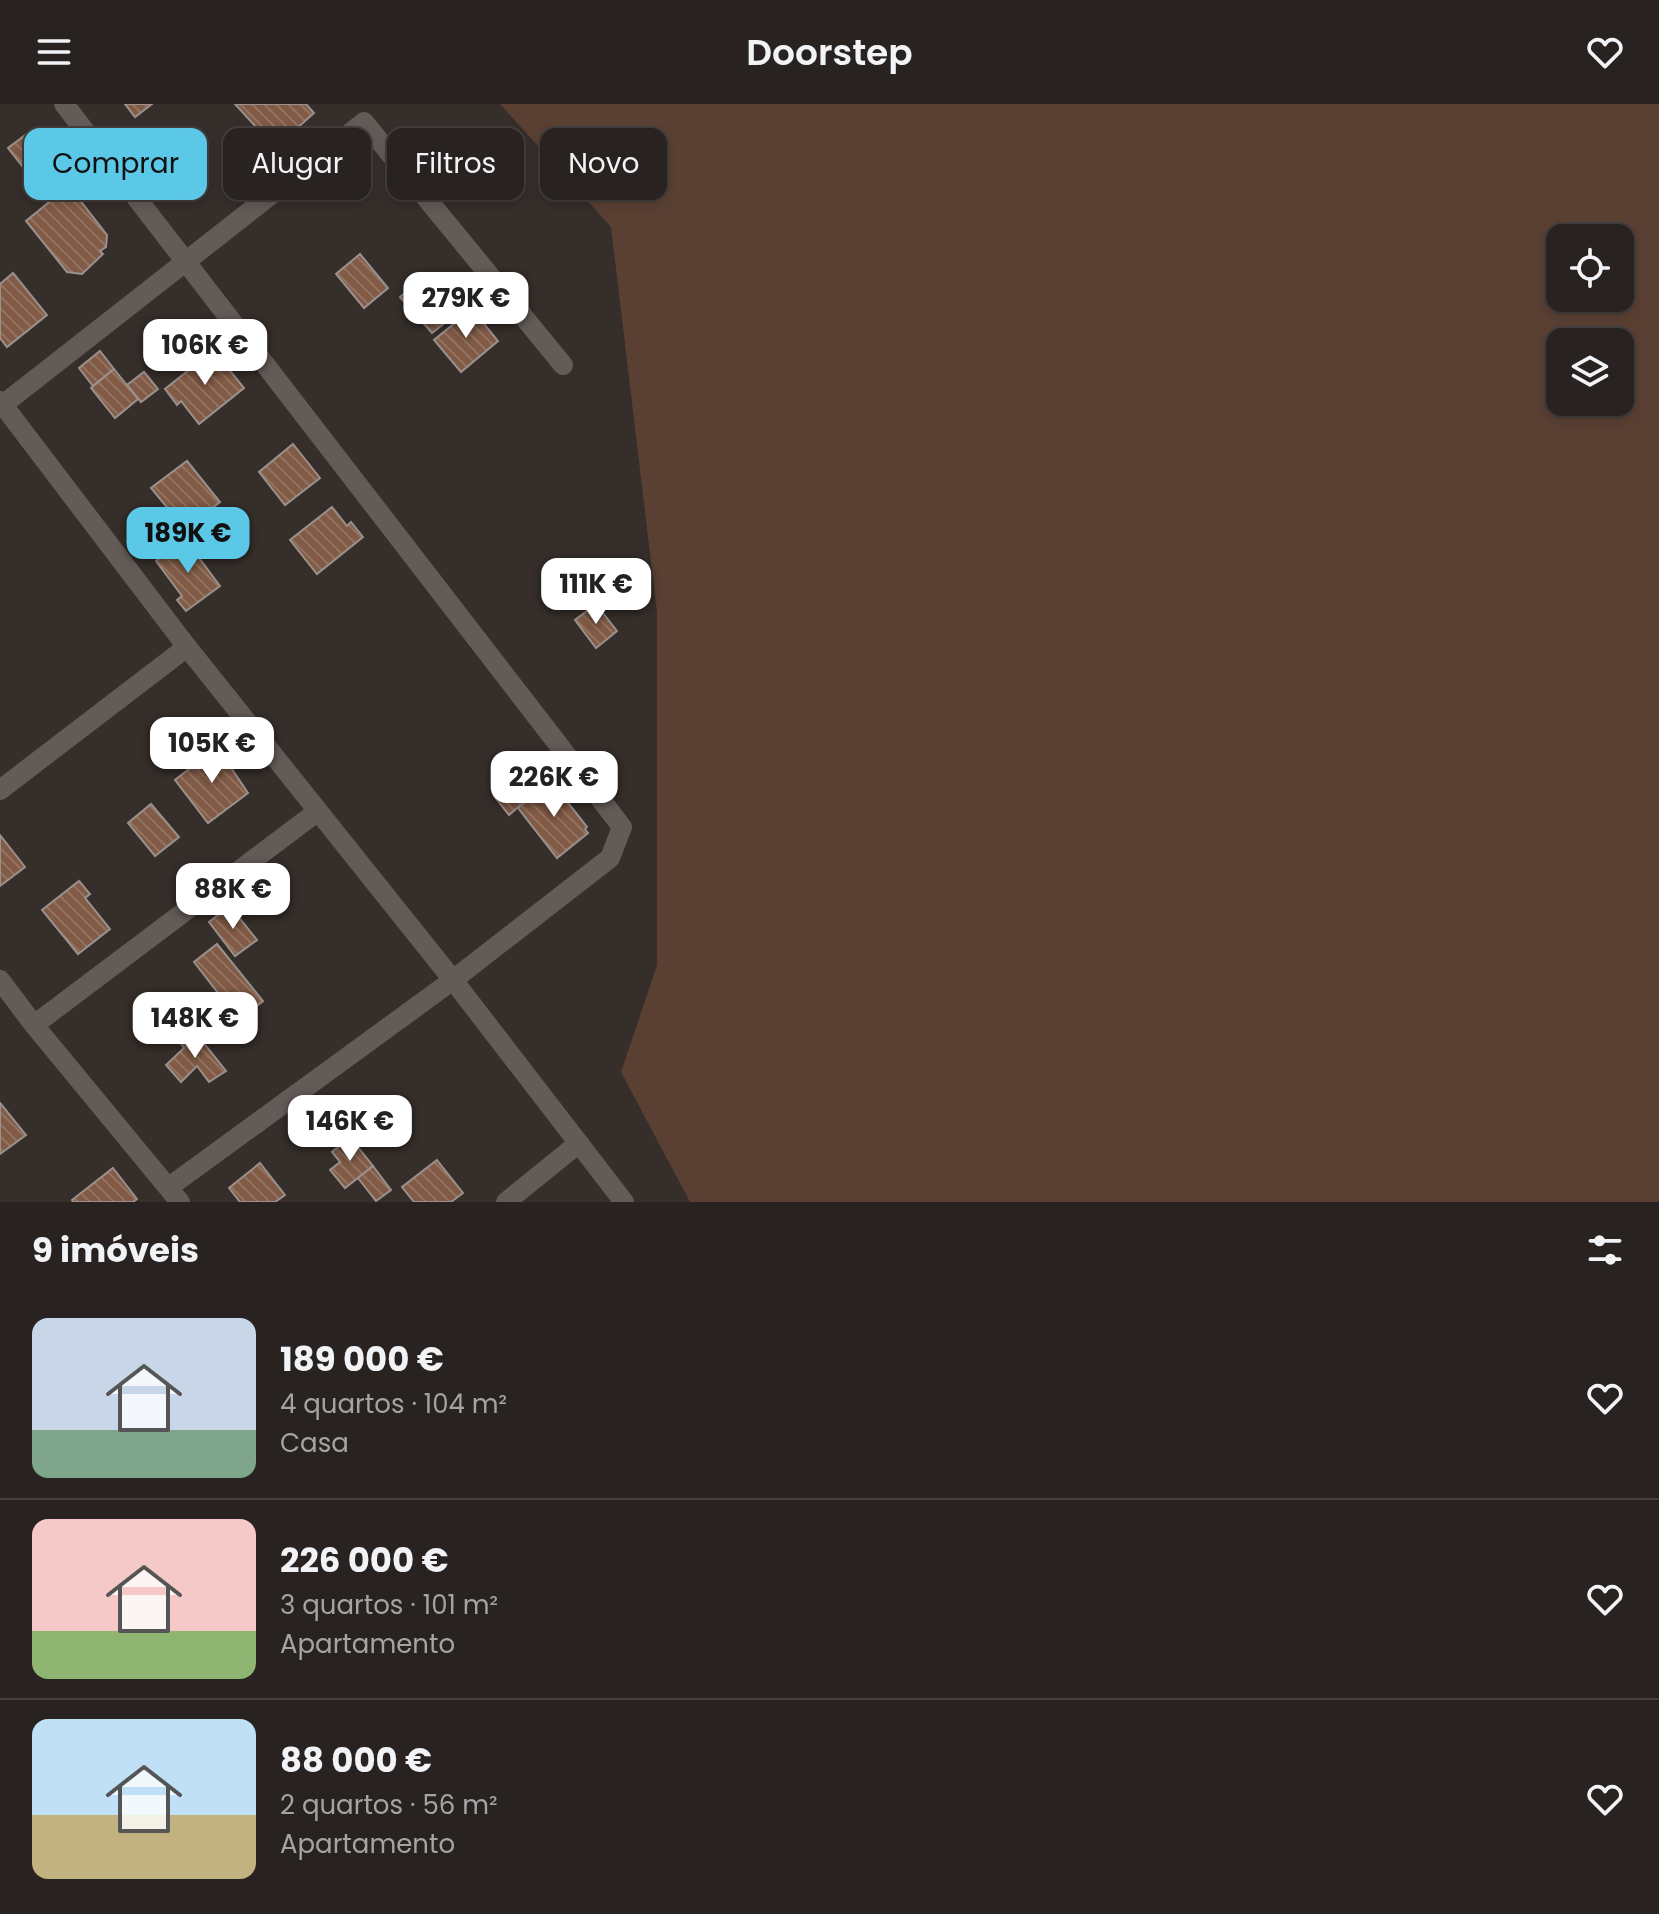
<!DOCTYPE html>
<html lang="pt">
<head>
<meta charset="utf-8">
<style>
	:root { --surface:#282220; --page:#302a29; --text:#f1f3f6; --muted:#a5a4a5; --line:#443f3e; --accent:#5bc8e7 }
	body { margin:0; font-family:Poppins,sans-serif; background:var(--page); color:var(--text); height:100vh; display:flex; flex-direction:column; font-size:30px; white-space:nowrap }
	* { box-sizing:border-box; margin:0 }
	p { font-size:26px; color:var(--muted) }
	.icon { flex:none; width:44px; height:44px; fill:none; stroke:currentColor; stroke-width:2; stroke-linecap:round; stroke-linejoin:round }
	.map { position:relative; height:1098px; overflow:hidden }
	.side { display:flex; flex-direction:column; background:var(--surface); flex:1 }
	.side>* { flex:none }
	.hud { position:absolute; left:24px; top:24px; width:800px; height:72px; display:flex; gap:16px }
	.fabs { position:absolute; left:1546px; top:120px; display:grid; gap:16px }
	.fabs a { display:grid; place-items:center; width:88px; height:88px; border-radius:16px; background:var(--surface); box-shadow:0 4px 12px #0003,0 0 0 2px var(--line); font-size:40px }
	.price { position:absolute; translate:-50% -68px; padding:0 18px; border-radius:16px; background:#fff; color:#222; font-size:26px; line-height:52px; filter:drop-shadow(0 2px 4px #0008) }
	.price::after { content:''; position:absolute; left:50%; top:48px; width:24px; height:18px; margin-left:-12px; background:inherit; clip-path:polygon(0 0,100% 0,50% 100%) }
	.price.active { background:var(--accent); color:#111 }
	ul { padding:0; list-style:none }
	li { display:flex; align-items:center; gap:24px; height:200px; padding:0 32px }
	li+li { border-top:2px solid var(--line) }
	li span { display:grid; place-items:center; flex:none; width:224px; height:160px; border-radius:16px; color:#555 }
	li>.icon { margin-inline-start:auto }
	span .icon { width:96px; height:96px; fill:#fffc; stroke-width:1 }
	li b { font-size:34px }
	h2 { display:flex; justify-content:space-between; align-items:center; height:96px; padding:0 32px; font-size:34px }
	.tag { padding:0 28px; border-radius:16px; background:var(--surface); box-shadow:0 4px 12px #0003,0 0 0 2px var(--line); font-size:28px; line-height:72px }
	.tag.active { background:var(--accent); color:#111 }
	header { display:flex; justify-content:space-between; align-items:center; height:104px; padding:0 32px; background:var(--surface); font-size:36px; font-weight:600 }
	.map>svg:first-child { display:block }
	.green { fill:#594033; fill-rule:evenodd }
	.building { fill:url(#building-back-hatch); stroke:#9a908c; stroke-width:2 }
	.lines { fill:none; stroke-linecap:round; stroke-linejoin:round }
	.street { stroke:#635b57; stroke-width:20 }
</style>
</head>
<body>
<header><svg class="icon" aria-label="menu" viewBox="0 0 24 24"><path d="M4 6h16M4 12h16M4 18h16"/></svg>Doorstep<svg class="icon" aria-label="heart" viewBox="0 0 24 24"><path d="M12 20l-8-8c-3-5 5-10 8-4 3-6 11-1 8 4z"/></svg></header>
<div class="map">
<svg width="1659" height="1098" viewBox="0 0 1659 1098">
	<defs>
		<pattern id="building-back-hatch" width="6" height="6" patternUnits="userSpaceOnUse" patternTransform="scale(2)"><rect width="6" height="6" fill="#825b46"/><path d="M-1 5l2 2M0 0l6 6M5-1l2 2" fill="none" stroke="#937260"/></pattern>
	</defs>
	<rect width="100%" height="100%" fill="#352e2a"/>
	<path class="green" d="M500 0H1659V1098H690L621 968 657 861V508L611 123ZM1560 134H1620V194H1560ZM1560 238H1620V298H1560Z"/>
	<g class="building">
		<path d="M125 0H152L135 13Z"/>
		<path d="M235 0H306L314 9 275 44Z"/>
		<path d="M32 26 58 59 34 77 8 44Z"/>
		<path d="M69 82 107 131 106 143 100 147 103 150 82 170 67 168 26 117Z"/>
		<path d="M360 150 388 184 364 204 336 170Z"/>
		<path d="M13 169 47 211 7 243 0 234V180Z"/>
		<path d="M414 181 446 218 432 229 400 193Z"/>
		<path d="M472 205 498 237 461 268 434 236Z"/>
		<path d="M100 247 114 265 93 282 79 264Z"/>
		<path d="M215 248 244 284 199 320 181 297 177 301 165 285 210 249 212 251Z"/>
		<path d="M114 265 138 295 115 314 91 284Z"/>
		<path d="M144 268 158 285 141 298 127 281Z"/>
		<path d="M293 340 320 374 285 401 259 368Z"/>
		<path d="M187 357 220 398 190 421 184 413H175L151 384Z"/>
		<path d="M332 403 347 422 351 418 363 433 317 470 290 436Z"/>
		<path d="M185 435 220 482 186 507 177 496 182 492 156 457Z"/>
		<path d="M596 500 617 527 596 544 575 516Z"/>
		<path d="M217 643 248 689 208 719 175 676Z"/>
		<path d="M551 677 587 723 585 725 588 729 557 754 518 704Z"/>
		<path d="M510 678 525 697 509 711 494 692Z"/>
		<path d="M151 700 179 733 155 752 128 719Z"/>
		<path d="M0 731 25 763 0 782Z"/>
		<path d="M79 777 90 790 85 794 110 825 78 850 42 806Z"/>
		<path d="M230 802 257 836 235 852 209 818Z"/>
		<path d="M217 840 263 897 239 916 194 858Z"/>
		<path d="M195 928 226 967 209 978 197 962 181 978 166 961 184 944 181 940Z"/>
		<path d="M0 999 26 1031 0 1050Z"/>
		<path d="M350 1033 373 1062 345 1084 330 1066 340 1058 332 1048Z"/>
		<path d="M437 1056 463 1089 451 1098H414L402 1083Z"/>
		<path d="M260 1059 285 1091 275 1098H240L229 1084Z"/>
		<path d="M373 1062 391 1086 376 1097 358 1074Z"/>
		<path d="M113 1064 137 1095 133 1098H73L72 1096Z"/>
	</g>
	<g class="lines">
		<g class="street">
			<path d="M64 0 622 723 610 754 453 876 169 1083"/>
			<path d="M0 297 187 543 453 876 624 1098"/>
			<path d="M0 303 364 18 563 261"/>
			<path d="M0 686 187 543"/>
			<path d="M0 876 34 921 180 1098"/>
			<path d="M34 921 318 707"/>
			<path d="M506 1098 579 1039"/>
		</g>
	</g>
</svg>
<div class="fabs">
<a><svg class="icon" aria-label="locate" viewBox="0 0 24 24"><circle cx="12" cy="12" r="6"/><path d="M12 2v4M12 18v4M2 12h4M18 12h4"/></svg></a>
<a><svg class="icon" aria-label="layers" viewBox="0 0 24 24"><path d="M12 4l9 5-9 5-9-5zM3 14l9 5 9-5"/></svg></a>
</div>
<b class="price" style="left:466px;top:236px">279K €</b>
<b class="price" style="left:205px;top:283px">106K €</b>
<b class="price active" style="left:188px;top:471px">189K €</b>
<b class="price" style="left:596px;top:522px">111K €</b>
<b class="price" style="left:212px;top:681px">105K €</b>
<b class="price" style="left:554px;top:715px">226K €</b>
<b class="price" style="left:233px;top:827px">88K €</b>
<b class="price" style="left:195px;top:956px">148K €</b>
<b class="price" style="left:350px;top:1059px">146K €</b>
<div class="hud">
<a class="tag active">Comprar</a>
<a class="tag">Alugar</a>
<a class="tag">Filtros</a>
<a class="tag">Novo</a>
</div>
</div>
<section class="side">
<h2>9 imóveis<svg class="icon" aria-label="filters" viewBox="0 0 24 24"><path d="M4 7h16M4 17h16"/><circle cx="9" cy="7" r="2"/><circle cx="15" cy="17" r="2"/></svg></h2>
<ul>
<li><span style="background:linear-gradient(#c9d6e8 70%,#7fa58c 0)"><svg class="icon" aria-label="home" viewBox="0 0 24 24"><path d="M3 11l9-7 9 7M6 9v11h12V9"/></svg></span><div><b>189 000 €</b><p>4 quartos · 104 m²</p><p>Casa</p></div><svg class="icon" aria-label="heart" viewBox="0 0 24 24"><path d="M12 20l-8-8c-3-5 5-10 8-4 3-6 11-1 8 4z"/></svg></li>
<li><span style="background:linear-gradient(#f6c9c9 70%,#8fb573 0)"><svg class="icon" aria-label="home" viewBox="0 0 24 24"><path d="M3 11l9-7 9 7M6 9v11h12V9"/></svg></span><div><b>226 000 €</b><p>3 quartos · 101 m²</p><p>Apartamento</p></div><svg class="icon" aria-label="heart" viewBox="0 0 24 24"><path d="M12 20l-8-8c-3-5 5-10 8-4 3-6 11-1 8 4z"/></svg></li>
<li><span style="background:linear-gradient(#bfe0f5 60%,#c2b280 0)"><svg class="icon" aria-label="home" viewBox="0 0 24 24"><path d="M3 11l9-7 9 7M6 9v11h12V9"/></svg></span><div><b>88 000 €</b><p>2 quartos · 56 m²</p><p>Apartamento</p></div><svg class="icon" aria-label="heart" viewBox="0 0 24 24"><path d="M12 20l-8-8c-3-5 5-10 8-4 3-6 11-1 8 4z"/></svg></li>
</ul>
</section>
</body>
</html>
